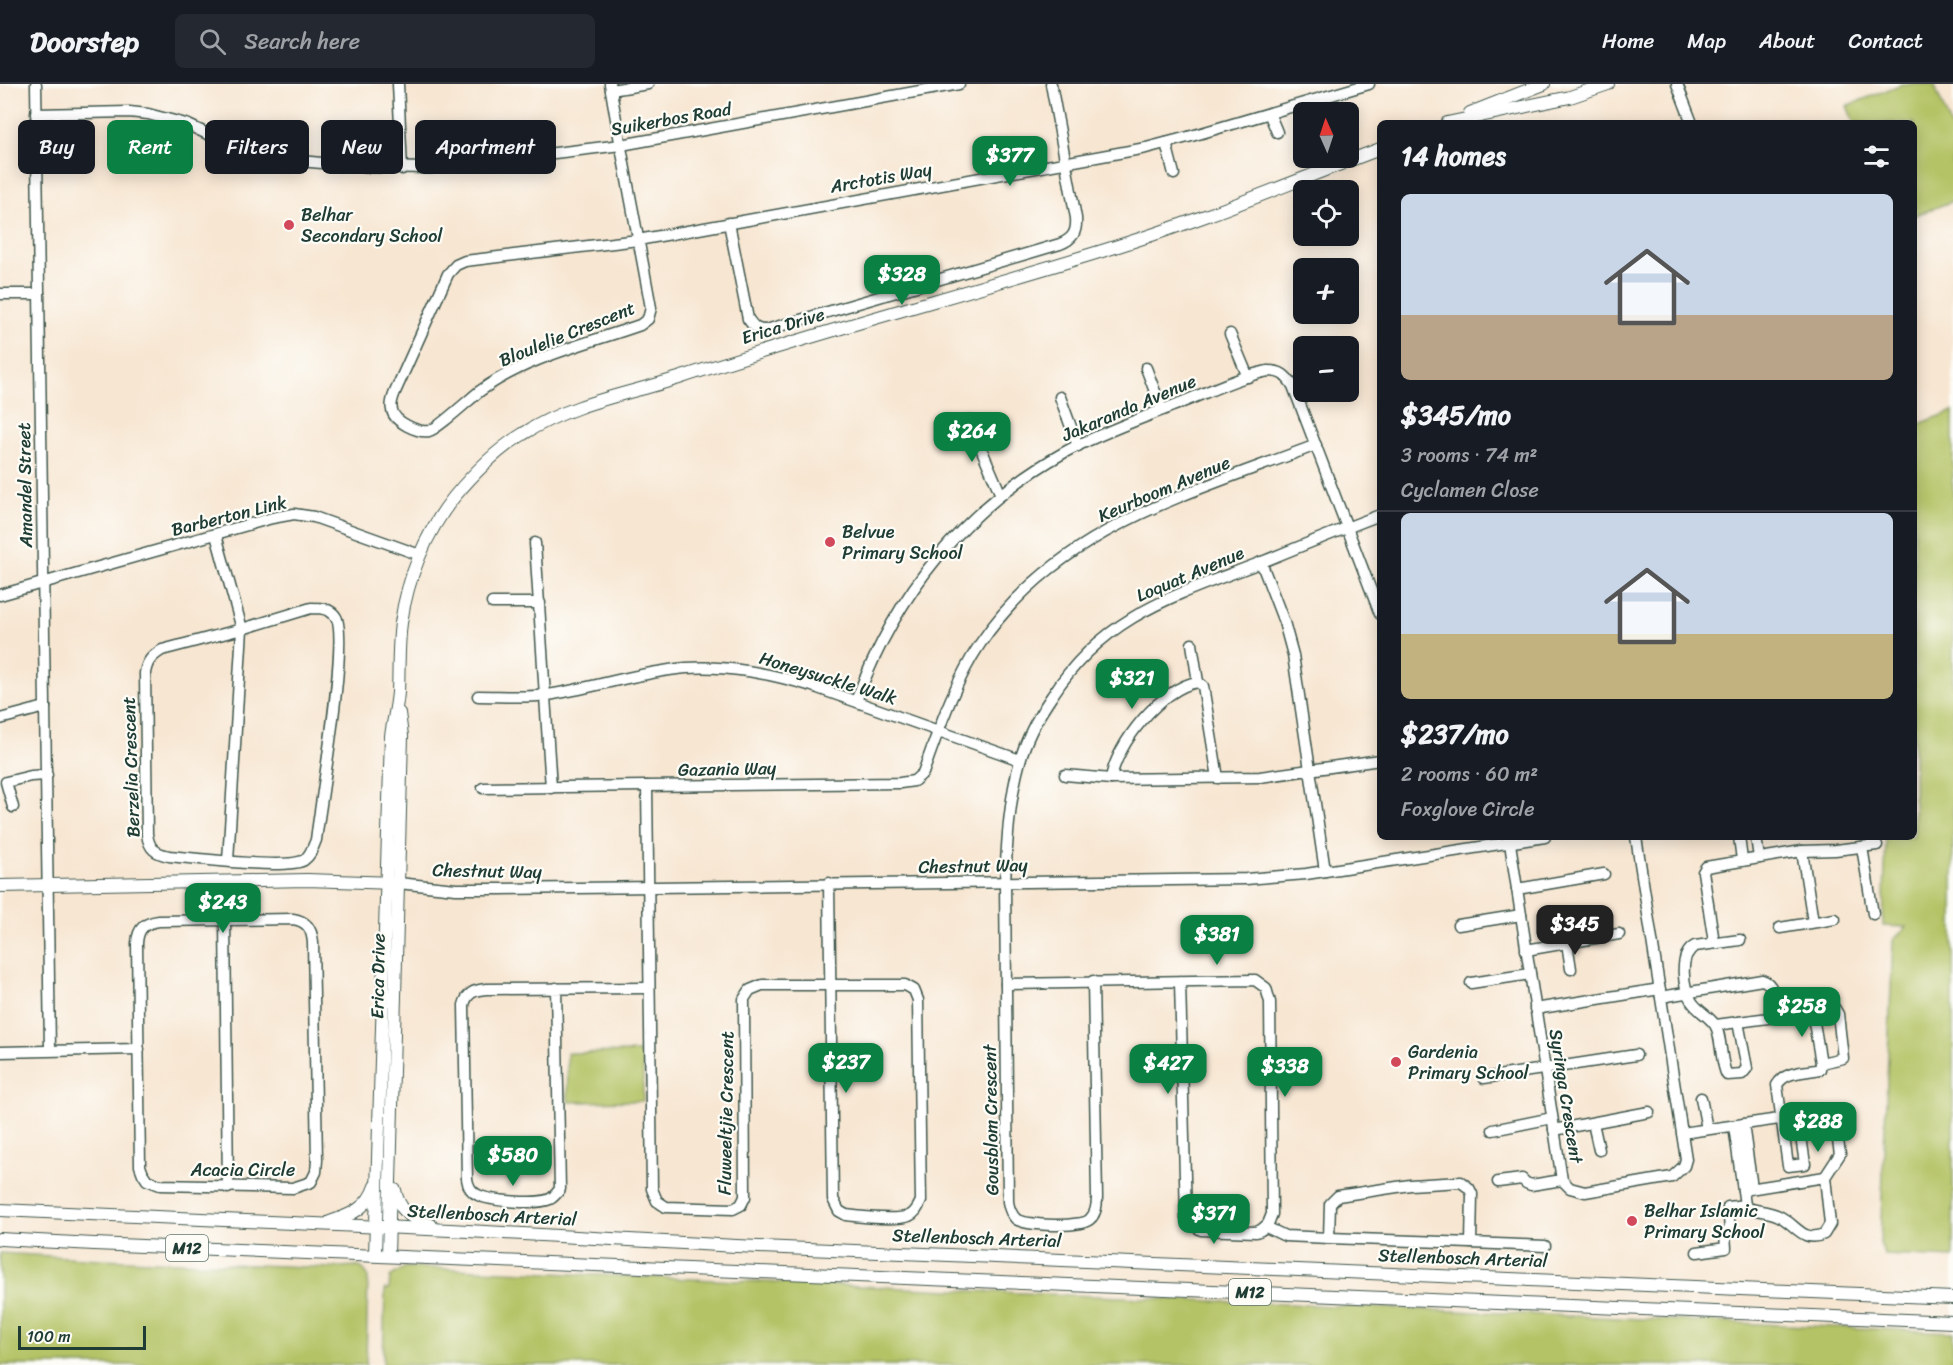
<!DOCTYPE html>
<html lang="en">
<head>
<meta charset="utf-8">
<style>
	:root { --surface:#171b24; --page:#242831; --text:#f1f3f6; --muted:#9ea1a6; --line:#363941; --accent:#0b8043 }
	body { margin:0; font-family:Sriracha,sans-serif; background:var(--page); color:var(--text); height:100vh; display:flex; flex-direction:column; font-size:22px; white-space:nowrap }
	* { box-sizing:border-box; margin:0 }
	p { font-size:20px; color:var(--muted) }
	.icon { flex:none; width:33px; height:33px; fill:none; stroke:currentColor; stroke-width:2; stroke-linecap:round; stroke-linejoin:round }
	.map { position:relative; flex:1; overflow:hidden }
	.sheet { position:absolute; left:1377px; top:36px; width:540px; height:720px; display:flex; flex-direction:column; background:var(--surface); border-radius:9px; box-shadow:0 3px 15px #0003 }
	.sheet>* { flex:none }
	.guide { position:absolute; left:18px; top:36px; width:570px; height:54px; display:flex; gap:12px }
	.needle { width:39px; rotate:357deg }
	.controls { position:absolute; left:1293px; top:18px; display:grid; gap:12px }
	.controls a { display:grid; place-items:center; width:66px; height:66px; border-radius:9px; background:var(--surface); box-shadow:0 3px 15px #0003; font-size:30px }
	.scale { position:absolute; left:18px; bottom:15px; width:128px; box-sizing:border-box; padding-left:6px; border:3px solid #1f3d34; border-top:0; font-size:16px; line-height:21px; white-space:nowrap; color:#1f3d34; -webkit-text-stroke:4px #fdfcf7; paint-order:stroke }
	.price { position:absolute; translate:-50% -51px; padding:0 14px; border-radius:12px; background:var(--accent); color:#fff; font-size:20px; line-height:39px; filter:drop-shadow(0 2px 3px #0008) }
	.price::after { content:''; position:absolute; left:50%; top:36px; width:18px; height:14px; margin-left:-9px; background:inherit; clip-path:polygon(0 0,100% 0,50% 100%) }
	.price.on { background:#222; color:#fff }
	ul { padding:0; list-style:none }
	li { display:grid; align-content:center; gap:12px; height:318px; padding:0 24px }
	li+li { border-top:2px solid var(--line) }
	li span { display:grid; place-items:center; height:186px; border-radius:9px; color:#555 }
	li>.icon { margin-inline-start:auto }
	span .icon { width:108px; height:108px; fill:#fffc; stroke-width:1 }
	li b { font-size:26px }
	h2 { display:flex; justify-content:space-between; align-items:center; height:72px; padding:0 24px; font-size:26px }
	.tag { padding:0 21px; border-radius:9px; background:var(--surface); box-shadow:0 3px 15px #0003; font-size:21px; line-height:54px }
	.tag.on { background:var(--accent); color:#fff }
	header { display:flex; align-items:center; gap:36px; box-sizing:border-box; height:84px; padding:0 30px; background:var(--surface); border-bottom:2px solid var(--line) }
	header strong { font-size:28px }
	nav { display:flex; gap:33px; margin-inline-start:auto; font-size:21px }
	.search { width:420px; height:54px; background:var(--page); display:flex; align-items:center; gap:15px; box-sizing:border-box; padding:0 21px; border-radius:9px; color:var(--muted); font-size:22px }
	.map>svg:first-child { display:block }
	.green { fill:#b4c365; stroke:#6a804c; stroke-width:1.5 }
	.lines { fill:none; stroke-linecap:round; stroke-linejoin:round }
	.minor-casing { stroke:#3f564c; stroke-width:13 }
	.major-casing { stroke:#3f564c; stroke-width:14 }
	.minor { stroke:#fff; stroke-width:10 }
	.major { stroke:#fff; stroke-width:12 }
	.poi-dot { fill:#d1495b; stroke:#fdfcf7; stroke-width:2 }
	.labels { text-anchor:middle; stroke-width:4.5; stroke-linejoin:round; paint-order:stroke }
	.shield { fill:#fdfcf7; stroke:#62766e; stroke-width:1.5 }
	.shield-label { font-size:16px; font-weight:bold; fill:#1f3d34 }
	.street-label { font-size:18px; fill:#1f3d34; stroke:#fdfcf7 }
	.poi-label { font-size:18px; fill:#1f3d34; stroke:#fdfcf7; text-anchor:start }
</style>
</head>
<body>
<header>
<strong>Doorstep</strong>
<div class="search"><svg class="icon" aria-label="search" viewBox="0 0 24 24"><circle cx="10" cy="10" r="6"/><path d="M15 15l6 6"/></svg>Search here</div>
<nav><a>Home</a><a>Map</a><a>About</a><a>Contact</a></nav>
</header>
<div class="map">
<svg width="1953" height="1281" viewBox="0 0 1953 1281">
	<rect width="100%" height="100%" fill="#fdfcf7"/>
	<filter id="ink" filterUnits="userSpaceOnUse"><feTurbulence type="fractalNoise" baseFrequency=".0167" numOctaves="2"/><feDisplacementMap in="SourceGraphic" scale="12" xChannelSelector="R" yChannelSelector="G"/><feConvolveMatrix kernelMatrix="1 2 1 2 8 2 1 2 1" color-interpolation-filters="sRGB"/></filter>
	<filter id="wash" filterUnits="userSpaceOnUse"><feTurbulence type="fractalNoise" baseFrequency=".008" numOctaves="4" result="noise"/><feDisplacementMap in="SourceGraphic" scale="24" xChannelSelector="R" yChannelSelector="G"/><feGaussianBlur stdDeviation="1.35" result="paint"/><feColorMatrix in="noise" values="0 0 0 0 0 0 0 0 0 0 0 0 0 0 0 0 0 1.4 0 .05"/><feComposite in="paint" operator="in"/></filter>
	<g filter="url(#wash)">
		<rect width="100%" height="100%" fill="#f7e6d2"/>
		<g class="green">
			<path d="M1902 0H1934L1953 48V117L1914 132V39H1854L1847 22Z"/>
			<path d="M1953 327V1174L1885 1171 1880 1159 1893 856 1907 843 1883 842 1886 753H1914V342Z"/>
			<path d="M643 968V1017L568 1018 567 969Z"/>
			<path d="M0 1169 99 1175 333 1184C347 1183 363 1177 368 1193L366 1281H0Z"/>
			<path d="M405 1183 1953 1248V1281H383L385 1205H389L390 1193Z"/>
		</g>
	</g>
	<g filter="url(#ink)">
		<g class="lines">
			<defs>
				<g id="minor">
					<path d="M36 0 50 966"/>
					<path d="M398 0 402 85"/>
					<path d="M610 0 611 6C623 79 638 151 651 224L648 235 640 241C586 260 527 273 480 307 471 314 436 346 429 347 418 349 394 338 392 326 390 320 393 313 395 308L448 190 456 181 465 177 638 156 1146 64 1188 53 1369 0"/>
					<path d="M1677 0 1692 39"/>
					<path d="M611 6 648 0"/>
					<path d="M1269 29 1277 48"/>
					<path d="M36 30 129 28 148 30 186 40 244 67 267 74 366 83 430 84 621 61 959 0"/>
					<path d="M1166 59 1174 90"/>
					<path d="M729 139 748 235C754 243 756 246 766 246L1060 160C1073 155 1077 148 1076 134L1051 0"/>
					<path d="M0 210H39"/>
					<path d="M1230 250 1248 293"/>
					<path d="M1146 284 1162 326"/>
					<path d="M1060 313 1078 362"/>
					<path d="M969 336 1001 411"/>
					<path d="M216 451 242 545 228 777"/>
					<path d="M535 459 551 704"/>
					<path d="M1261 478 1284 538 1293 571 1325 787"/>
					<path d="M0 511 272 434 294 430 314 433 420 471"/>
					<path d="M492 519H540"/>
					<path d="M311 524C321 524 330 524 336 533 349 553 320 722 316 756 313 763 311 771 304 776 289 786 192 774 169 772 155 769 149 765 147 750L145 589C147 577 152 572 162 566L242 545Z"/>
					<path d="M1192 560 1198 598 1203 602 1218 694"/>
					<path d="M478 612C501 612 525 614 547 611 594 604 639 588 686 584 729 581 771 590 812 602L1020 676"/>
					<path d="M856 617C897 508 963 425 1065 368 1098 350 1135 337 1170 323 1200 312 1237 293 1268 287 1281 287 1286 291 1293 302L1380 530"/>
					<path d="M0 635 45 623"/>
					<path d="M1065 691 1111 695 1260 693 1380 676"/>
					<path d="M1111 695C1116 660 1162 603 1198 598"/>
					<path d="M647 702 652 1105 657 1117 666 1123 733 1125 741 1121 745 1113 744 915 750 906 762 901H905L914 906 918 916 921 1117C918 1123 916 1129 909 1132 895 1137 862 1133 846 1131L839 1127 833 1115 829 799"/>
					<path d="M483 704 900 699 914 697 923 689C939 645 954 599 980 560 1058 443 1192 409 1316 361"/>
					<path d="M13 723 6 698 31 692 47 691"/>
					<path d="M1509 753 1562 1096 1570 1104 1585 1108 1672 1093 1684 1082 1686 1075 1636 753"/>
					<path d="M1739 753 1742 776"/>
					<path d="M1756 753 1759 774"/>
					<path d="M1862 763 1873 830"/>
					<path d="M1802 767 1813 838"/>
					<path d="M398 799 456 805H501L1246 795 1306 790 1545 753"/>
					<path d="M1517 805 1604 790"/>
					<path d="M293 835C307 837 312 845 313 859L317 1076 316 1088 311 1098 293 1104 160 1101 147 1096 143 1090 140 1082 137 859C138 844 144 839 159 837Z"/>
					<path d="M225 836 228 1104"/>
					<path d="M1458 841 1521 831"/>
					<path d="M1780 844 1835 835"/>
					<path d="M1714 858 1703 788 1706 783 1802 767 1835 766 1877 761"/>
					<path d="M1567 859 1571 885"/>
					<path d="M1526 866 1619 850"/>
					<path d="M1093 897 1097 1113C1097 1121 1096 1130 1090 1135 1082 1144 1026 1142 1016 1135 1011 1130 1009 1124 1008 1118L1005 798C1007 758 1009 716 1020 677 1026 654 1039 631 1052 612 1105 530 1177 511 1262 478 1301 462 1340 446 1380 431"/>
					<path d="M1471 899 1530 890"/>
					<path d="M1006 900 1255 896 1266 904 1270 918 1272 1130 1268 1140 1261 1146 1256 1148 1201 1146 1189 1139 1186 1133 1180 897"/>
					<path d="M556 904 560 1105C557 1109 554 1113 550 1115 537 1121 490 1117 478 1111 471 1108 468 1102 467 1095L464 921C467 909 474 906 486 905L649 904"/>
					<path d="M1661 913 1762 896C1776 900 1775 920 1778 932"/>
					<path d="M1535 925 1660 905"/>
					<path d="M1738 938 1747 984 1742 990 1727 991C1720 979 1722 951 1715 941 1709 932 1698 927 1692 918 1683 904 1678 871 1695 862L1740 856"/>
					<path d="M1716 941 1835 925 1838 930 1843 974 1821 979"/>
					<path d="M0 968 139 965"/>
					<path d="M1484 994 1636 971"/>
					<path d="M1701 1014 1707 1045"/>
					<path d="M1593 1039 1599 1066"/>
					<path d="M1743 1040 1752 1104"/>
					<path d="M1786 1041 1799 1039 1805 1080 1788 1082 1777 1001C1786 986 1805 989 1820 985L1821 979 1812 927"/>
					<path d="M1493 1046 1552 1034"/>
					<path d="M1554 1046 1649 1028"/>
					<path d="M1682 1049 1821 1029 1827 1030 1835 1036 1840 1070 1825 1093 1830 1140 1824 1150C1802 1159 1797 1141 1779 1132 1769 1127 1757 1127 1747 1124L1745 1121 1734 1042"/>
					<path d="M1498 1098 1522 1095 1526 1099 1531 1101 1562 1096"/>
					<path d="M1743 1106 1825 1093"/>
					<path d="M1266 1143 1285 1152 1329 1154 1330 1120 1338 1112 1410 1101 1461 1098 1469 1104 1472 1110 1471 1159 1545 1162"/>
					<path d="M1329 1154 1471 1159"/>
					<path d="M1697 1168 1726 1164 1725 1150 1730 1145 1728 1123 1745 1121"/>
				</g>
				<g id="major">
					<path d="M1470 29 1544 0"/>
					<path d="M1447 39 1570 13 1608 0"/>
					<path d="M0 802 307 796 394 799"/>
					<path d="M395 1106C399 1127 411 1135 431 1141"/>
					<path d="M0 1126 450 1146 736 1162 1953 1214"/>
					<path d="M330 1138C351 1131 368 1124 375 1102"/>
					<path d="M0 1155 94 1160 1953 1238"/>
					<path d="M375 1171 391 652C393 637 397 623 398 608 399 585 398 562 401 539 407 495 426 448 454 413 474 389 496 366 523 350 571 319 629 310 682 293 825 246 971 208 1115 163 1205 135 1292 98 1380 65"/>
					<path d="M388 1172 402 652 399 629"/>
				</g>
			</defs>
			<use href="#minor" class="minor-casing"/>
			<use href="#major" class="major-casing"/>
			<use href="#minor" class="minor"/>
			<use href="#major" class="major"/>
		</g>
	</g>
	<g class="poi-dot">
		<circle cx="289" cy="141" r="6"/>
		<circle cx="830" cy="458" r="6"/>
		<circle cx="1396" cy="978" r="6"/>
		<circle cx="1632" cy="1137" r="6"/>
	</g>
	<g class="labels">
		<g class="shield">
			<rect x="166" y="1151" width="42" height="26" rx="4.5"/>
			<rect x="1229" y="1195" width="42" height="26" rx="4.5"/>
		</g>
		<g class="shield-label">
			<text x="187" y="1170">M12</text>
			<text x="1250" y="1214">M12</text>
		</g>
		<g class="street-label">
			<text transform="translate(671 35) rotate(-10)" y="6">Suikerbos Road</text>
			<text transform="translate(881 94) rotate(-10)" y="6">Arctotis Way</text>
			<text transform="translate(783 242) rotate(-17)" y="6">Erica Drive</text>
			<text transform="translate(567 250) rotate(-22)" y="6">Bloulelie Crescent</text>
			<text transform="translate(1129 324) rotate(-23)" y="6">Jakaranda Avenue</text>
			<text transform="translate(25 401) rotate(-91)" y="6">Amandel Street</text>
			<text transform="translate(1164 405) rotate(-23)" y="6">Keurboom Avenue</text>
			<text transform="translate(229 432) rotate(-14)" y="6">Barberton Link</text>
			<text transform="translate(1190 490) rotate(-23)" y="6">Loquat Avenue</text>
			<text transform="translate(828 594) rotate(17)" y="6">Honeysuckle Walk</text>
			<text transform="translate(131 683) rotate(-92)" y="6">Berzelia Crescent</text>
			<text transform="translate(727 685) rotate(-1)" y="6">Gazania Way</text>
			<text transform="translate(973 782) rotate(-1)" y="6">Chestnut Way</text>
			<text transform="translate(487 787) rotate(1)" y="6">Chestnut Way</text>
			<text transform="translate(378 892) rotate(-89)" y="6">Erica Drive</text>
			<text transform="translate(1566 1012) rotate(81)" y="6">Syringa Crescent</text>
			<text transform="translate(726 1029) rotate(-89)" y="6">Fluweeltjie Crescent</text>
			<text transform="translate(991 1036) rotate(-91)" y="6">Gousblom Crescent</text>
			<text x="243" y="1092">Acacia Circle</text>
			<text transform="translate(492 1131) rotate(3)" y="6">Stellenbosch Arterial</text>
			<text transform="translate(977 1154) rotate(2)" y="6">Stellenbosch Arterial</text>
			<text transform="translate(1463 1174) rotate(2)" y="6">Stellenbosch Arterial</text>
		</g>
		<g class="poi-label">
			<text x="301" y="137">Belhar<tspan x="301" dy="21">Secondary School</tspan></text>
			<text x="842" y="454">Belvue<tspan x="842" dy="21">Primary School</tspan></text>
			<text x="1408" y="974">Gardenia<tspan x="1408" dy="21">Primary School</tspan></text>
			<text x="1644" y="1133">Belhar Islamic<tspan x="1644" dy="21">Primary School</tspan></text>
		</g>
	</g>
</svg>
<div class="controls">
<a><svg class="needle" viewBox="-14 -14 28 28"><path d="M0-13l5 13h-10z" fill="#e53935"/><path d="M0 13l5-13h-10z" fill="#9ea1a6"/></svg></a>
<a><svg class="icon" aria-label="locate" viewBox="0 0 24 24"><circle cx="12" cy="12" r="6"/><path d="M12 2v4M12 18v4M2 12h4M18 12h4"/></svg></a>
<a>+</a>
<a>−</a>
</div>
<div class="scale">100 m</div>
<b class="price" style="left:1010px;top:103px">$377</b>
<b class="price" style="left:902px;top:222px">$328</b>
<b class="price" style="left:972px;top:379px">$264</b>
<b class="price" style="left:1132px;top:626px">$321</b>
<b class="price" style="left:223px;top:850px">$243</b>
<b class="price on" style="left:1575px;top:872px">$345</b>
<b class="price" style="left:1217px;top:882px">$381</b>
<b class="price" style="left:1802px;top:954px">$258</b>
<b class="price" style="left:846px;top:1010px">$237</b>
<b class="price" style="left:1168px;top:1011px">$427</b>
<b class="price" style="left:1285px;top:1014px">$338</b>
<b class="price" style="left:1818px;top:1069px">$288</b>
<b class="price" style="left:513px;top:1103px">$580</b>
<b class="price" style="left:1214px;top:1161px">$371</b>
<div class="guide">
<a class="tag">Buy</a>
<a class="tag on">Rent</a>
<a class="tag">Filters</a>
<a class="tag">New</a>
<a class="tag">Apartment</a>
</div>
<section class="sheet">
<h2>14 homes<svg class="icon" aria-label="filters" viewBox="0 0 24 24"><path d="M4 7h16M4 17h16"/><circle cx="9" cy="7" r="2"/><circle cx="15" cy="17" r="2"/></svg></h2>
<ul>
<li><span style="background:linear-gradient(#c9d6e8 65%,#b9a48a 0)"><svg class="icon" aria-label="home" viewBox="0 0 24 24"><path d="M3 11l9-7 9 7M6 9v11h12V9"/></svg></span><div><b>$345/mo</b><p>3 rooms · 74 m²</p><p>Cyclamen Close</p></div></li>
<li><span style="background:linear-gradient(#c9d6e8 65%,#c2b280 0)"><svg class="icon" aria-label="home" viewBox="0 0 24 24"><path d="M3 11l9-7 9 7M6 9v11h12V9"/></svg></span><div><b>$237/mo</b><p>2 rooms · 60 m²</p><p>Foxglove Circle</p></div></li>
</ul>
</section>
</div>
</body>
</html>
